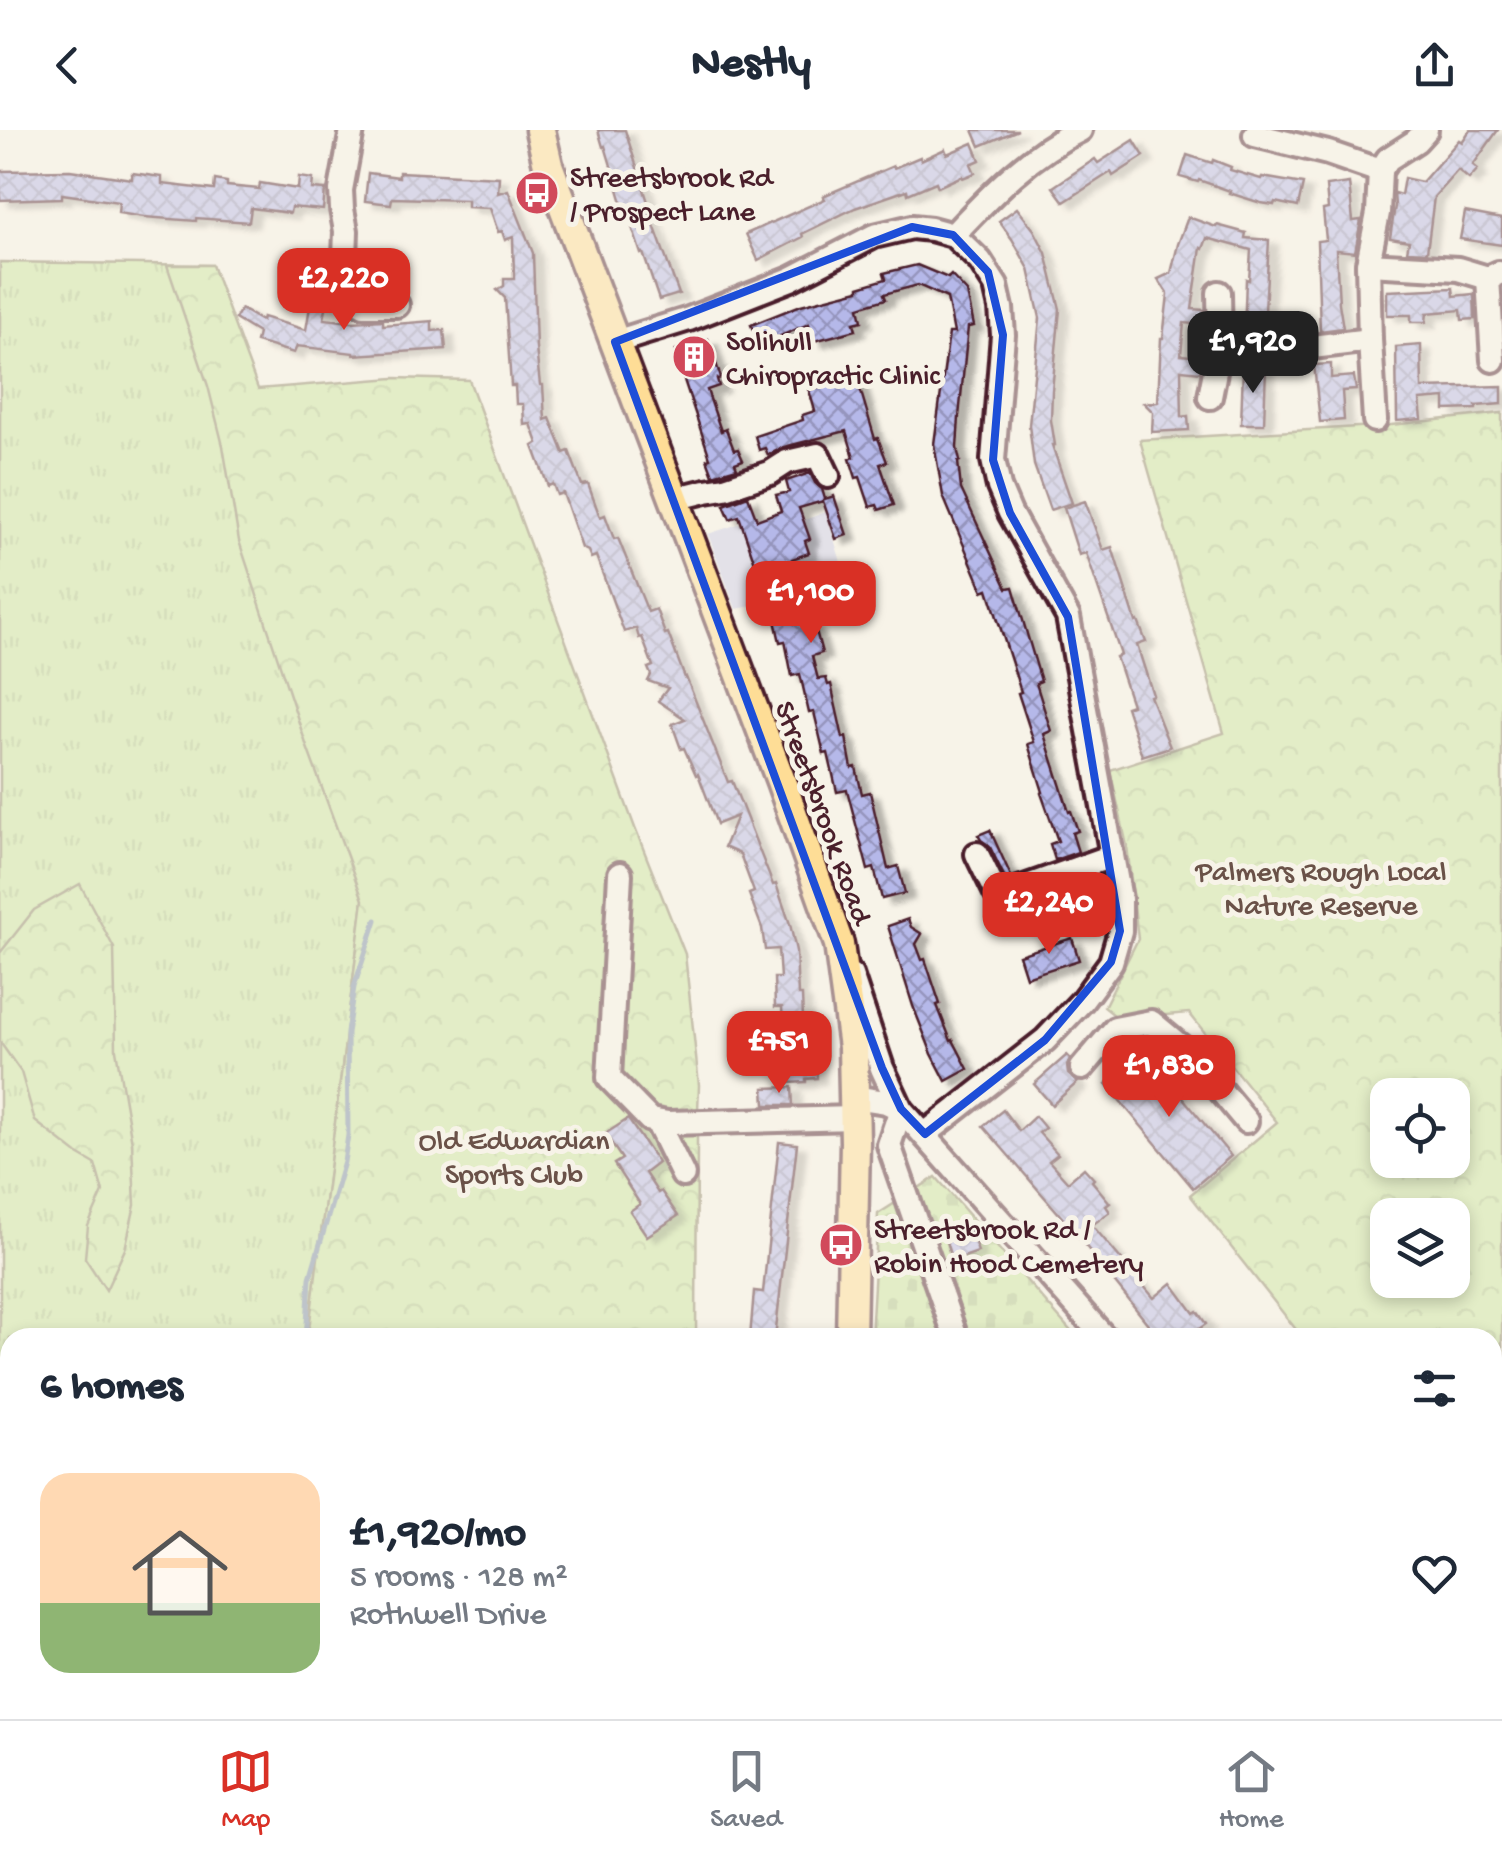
<!DOCTYPE html>
<html lang="en">
<head>
<meta charset="utf-8">
<style>
	:root { --surface:#fff; --page:#f6f6f7; --text:#1f2937; --muted:#747a83; --line:#e0e1e3; --accent:#d93025 }
	body { margin:0; font-family:"Gochi Hand",sans-serif; background:var(--page); color:var(--text); height:100vh; display:flex; flex-direction:column; font-size:38px; white-space:nowrap }
	* { box-sizing:border-box; margin:0 }
	p { font-size:32px; color:var(--muted) }
	.icon { flex:none; width:55px; height:55px; fill:none; stroke:currentColor; stroke-width:2; stroke-linecap:round; stroke-linejoin:round }
	.map { position:relative; flex:1; overflow:hidden }
	.details { position:absolute; left:0px; top:1198px; width:1502px; height:392px; display:flex; flex-direction:column; background:var(--surface); border-radius:30px 30px 0 0; box-shadow:0 5px 15px #0003 }
	.details>* { flex:none }
	.tools { position:absolute; left:1370px; top:948px; display:grid; gap:20px }
	.tools a { display:grid; place-items:center; width:100px; height:100px; border-radius:20px; background:var(--surface); box-shadow:0 5px 15px #0003; font-size:50px }
	.price { position:absolute; translate:-50% -85px; padding:0 22px; border-radius:20px; background:var(--accent); color:#fff; font-size:32px; line-height:65px; filter:drop-shadow(0 2px 5px #0008) }
	.price::after { content:''; position:absolute; left:50%; top:60px; width:30px; height:22px; margin-left:-15px; background:inherit; clip-path:polygon(0 0,100% 0,50% 100%) }
	.price.on { background:#222; color:#fff }
	ul { padding:0; list-style:none }
	li { display:flex; align-items:center; gap:30px; height:250px; padding:0 40px }
	li span { display:grid; place-items:center; flex:none; width:280px; height:200px; border-radius:30px; color:#555 }
	li>.icon { margin-inline-start:auto }
	span .icon { width:120px; height:120px; fill:#fffc; stroke-width:1 }
	li b { font-size:42px }
	h2 { display:flex; justify-content:space-between; align-items:center; height:120px; padding:0 40px; font-size:42px }
	header { display:flex; justify-content:space-between; align-items:center; height:130px; padding:0 40px; background:var(--surface); font-size:45px; font-weight:800 }
	.menu { display:flex; justify-content:space-around; align-items:center; height:140px; border-top:2px solid var(--line); background:var(--surface); font-size:28px; color:var(--muted) }
	.menu a { display:grid; justify-items:center; gap:5px }
	.menu .on { color:var(--accent) }
	.map>svg:first-child { display:block }
	.built { fill:#e3e1e8 }
	.grass { fill:url(#grass-tufts); stroke:#8a8365; stroke-width:2.5 }
	.forest { fill:url(#forest-crowns); stroke:#8a8365; stroke-width:2.5; fill-rule:evenodd }
	.cemetery { fill:url(#cemetery-stones); stroke:#8a8365; stroke-width:2.5 }
	.lines { fill:none; stroke-linecap:round; stroke-linejoin:round }
	.stream { stroke:#788ca6; stroke-width:5 }
	.building { fill:url(#building-cross-hatch); stroke:#4a1f2b; stroke-width:2.5; filter:url(#shadow) }
	.minor-casing { stroke:#4a1f2b; stroke-width:30 }
	.major-casing { stroke:#4a1f2b; stroke-width:35 }
	.minor { stroke:#f7f3e8; stroke-width:22 }
	.major { stroke:#fedd96; stroke-width:28 }
	.marked { fill:none; stroke:#1d4ed8; stroke-width:8; stroke-linejoin:round }
	.labels { text-anchor:middle; stroke-width:10; stroke-linejoin:round; paint-order:stroke }
	.poi-label { font-size:30px; fill:#4a1f2b; stroke:#f7f3e8; text-anchor:start }
	.street-label { font-size:30px; fill:#4a1f2b; stroke:#f7f3e8 }
	.park-label { font-size:30px; fill:#6a5148; stroke:#f7f3e8 }
</style>
</head>
<body>
<header><svg class="icon" aria-label="back" viewBox="0 0 24 24"><path d="M15 5l-7 7 7 7"/></svg>Nestly<svg class="icon" aria-label="share" viewBox="0 0 24 24"><path d="M12 15V3M7 8l5-5 5 5M5 13v7h14v-7"/></svg></header>
<div class="map">
<svg width="1502" height="1589" viewBox="0 0 1502 1589">
	<defs>
		<pattern id="grass-tufts" width="24" height="20" patternUnits="userSpaceOnUse" patternTransform="scale(2.5)"><rect width="24" height="20" fill="#c9e79f"/><path d="M3 7l-1-3M5 7V3M7 7l1-3M15 17l-1-3M17 17v-4M19 17l1-3" fill="none" stroke="#aec689"/></pattern>
		<pattern id="forest-crowns" width="20" height="18" patternUnits="userSpaceOnUse" patternTransform="scale(2.5)"><rect width="20" height="18" fill="#c9e79f"/><path d="M2 6a3 3 0 1 1 6 0M12 15a3 3 0 1 1 6 0" fill="none" stroke="#aec689"/></pattern>
		<pattern id="cemetery-stones" width="16" height="16" patternUnits="userSpaceOnUse" patternTransform="scale(2.5)"><rect width="16" height="16" fill="#c9e79f"/><path d="M2 7V4a2 2 0 0 1 4 0v3zM10 15v-3a2 2 0 0 1 4 0v3z" fill="#aec689"/></pattern>
		<pattern id="building-cross-hatch" width="8" height="8" patternUnits="userSpaceOnUse" patternTransform="scale(2.5)"><rect width="8" height="8" fill="#b5b8e9"/><path d="M0 0l8 8M0 8l8-8" fill="none" stroke="#9595bd"/></pattern>
		<filter id="shadow"><feDropShadow dx="9" dy="5.5" stdDeviation="2.5" flood-color="#0004"/></filter>
	</defs>
	<rect width="100%" height="100%" fill="#f7f3e8"/>
	<filter id="ink" filterUnits="userSpaceOnUse"><feTurbulence type="fractalNoise" baseFrequency=".01" numOctaves="2"/><feDisplacementMap in="SourceGraphic" scale="20" xChannelSelector="R" yChannelSelector="G"/><feConvolveMatrix kernelMatrix="1 2 1 2 8 2 1 2 1" color-interpolation-filters="sRGB"/></filter>
	<g filter="url(#ink)">
		<path class="built" d="M782 380 788 396 826 382 849 459 736 479 708 404Z"/>
		<path class="grass" d="M0 132 212 135 225 255 386 588 308 1207 10 1208V1580H274L273 1589H0Z"/>
		<g class="forest">
			<path d="M167 135H212L258 259 394 248 469 250 635 698 685 824 699 955 697 1006 696 1207H308L363 770 307 617 239 411 223 316 208 256Z"/>
			<path d="M1502 283V1582L1491 1580H1492V1208L1302 1207 1190 1065 1277 992 1189 883 1119 889 1104 877 1138 809 1127 716 1110 640 1224 603 1140 310 1391 295ZM1388 965H1452V1030H1388ZM1388 1085H1452V1150H1388Z"/>
			<path d="M80 754 114 818 116 920 132 1013 135 1075 125 1119 106 1160 85 1128 88 1096 103 1062 95 1034 76 1023 35 991 21 942 0 912V823L34 780Z"/>
			<path d="M253 1580H644L641 1589H252Z"/>
		</g>
		<g class="cemetery">
			<path d="M936 1047 1076 1207 871 1208 878 1084Z"/>
			<path d="M815 1580H1416L1438 1589H813Z"/>
		</g>
		<g class="lines">
			<g class="stream">
				<path d="M306 1208 310 1148 344 1032 348 1005 347 903 354 857 376 790"/>
				<path d="M276 1589 277 1580"/>
			</g>
		</g>
		<g class="building">
			<path d="M598 0H625L648 72 646 73 679 164 659 170 643 123 641 124 626 79H624L605 16 603 17Z"/>
			<path d="M973 0H1018L980 16Z"/>
			<path d="M1470 0H1498L1473 35 1478 39 1469 49 1458 40 1434 67 1427 122 1407 121 1409 111 1390 108 1395 76 1394 63 1401 65 1404 48 1422 52 1459 10 1462 12Z"/>
			<path d="M1134 10 1144 26 1113 46 1111 42 1064 72 1053 57 1095 29 1098 33Z"/>
			<path d="M973 13 980 30 971 34 975 43 963 48 962 46 938 57 936 52 908 64 907 60 855 78 802 104 803 107 758 130 746 104 825 69 823 66 893 36 894 38 920 27 921 30 945 19 947 24Z"/>
			<path d="M1187 25 1212 33 1213 30 1231 37 1230 40 1261 49 1262 47 1303 54 1298 77 1275 72 1274 75 1261 73 1229 63 1230 61 1199 50 1198 52 1180 47Z"/>
			<path d="M70 40 132 49V43L162 47V54L214 60 215 50 227 52V56L259 59 260 53 298 59 299 47 313 49 312 59 325 60 323 80 291 77 290 83 251 78 249 92 196 88V91L144 87 118 83 119 72 62 64V68L0 70V41Z"/>
			<path d="M399 42 499 47 498 63 508 60 533 123 536 218 540 255H543L545 290 550 288 564 323 569 321 582 355 588 354 600 387 605 385 614 409 618 408 648 482 656 479 665 504 668 503 685 548 686 547 728 652 732 651 773 755 776 754 790 794 796 821 798 865H802L804 912 807 911V918H816L817 948 806 949V952L790 953 789 898H783L782 877H775L774 848H780L778 819 765 820 762 798 749 764 754 762 740 724 724 717 737 686 717 694 698 644 696 645 684 618 681 619 672 594 685 589 658 571 668 558 648 551 651 545 648 538 653 536 642 507 639 508 636 498 624 502 596 426 591 428 588 421 582 418 563 363 557 365 553 354 548 356 533 316 538 313 531 294 524 295 523 274H516L515 256H511L505 168 497 160 504 156V149H514L513 107 505 110 502 101 498 102 490 78 467 77V70L392 68 391 74 365 71 368 43 399 47Z"/>
			<path d="M1349 53 1353 91 1361 90 1355 122 1336 120 1339 173 1343 198 1320 201 1317 111 1326 110 1323 80 1328 79 1326 56Z"/>
			<path d="M1017 78 1034 100 1046 123 1060 179 1052 261 1051 290 1055 315H1052L1072 373 1050 380 1034 335 1029 295 1040 188 1029 139 1012 109 999 91Z"/>
			<path d="M1465 82 1502 89V115L1460 109Z"/>
			<path d="M1188 87 1216 97 1217 95 1246 103 1245 108 1269 110 1265 181H1269V205L1244 203 1246 149 1249 150 1251 120 1207 108 1203 119 1201 118 1192 179 1204 180 1205 195 1184 193 1181 225 1202 227 1200 242 1181 240 1182 287 1188 286 1189 300 1152 302 1153 282 1144 273 1158 272 1161 208H1163L1168 164 1158 149 1171 143 1178 114Z"/>
			<path d="M917 135 948 148 951 145 967 162 974 196 968 197 959 287 957 318 960 331 958 332 961 359 1007 458 1013 457 1041 551 1036 553 1051 601 1044 604 1069 682 1071 681 1078 701 1072 703 1078 722 1055 730 1050 714 1058 711 1041 663 1043 662 1028 614 1034 612 1018 563 1021 562 988 459 983 461 943 366 934 314 949 203H954L947 168 918 155 884 164 886 169 859 177 862 191 854 193 856 200 814 211 809 194 759 215 751 195 801 175 859 160V157L886 149 884 143Z"/>
			<path d="M1453 158 1454 166 1474 164 1475 189 1462 190 1461 180 1427 183 1426 192H1411V185H1387V161Z"/>
			<path d="M313 159 329 162 324 189 352 192 383 190V195L432 191V201L444 200 446 219 354 225V223L297 216 294 223 256 212 258 203 235 189 241 179 262 191 263 187 306 200Z"/>
			<path d="M708 209 721 248 717 249 719 256 707 260 721 301 726 299 734 320 738 319 743 330 735 333 737 338 713 345 707 329 710 328 676 226 678 225 676 220Z"/>
			<path d="M1421 215 1422 258 1502 256V274L1476 276V279L1445 280V268L1420 270 1422 289 1397 291 1396 217Z"/>
			<path d="M1331 234V248L1354 246 1356 260 1342 261 1344 290 1320 292 1314 235Z"/>
			<path d="M1243 237 1266 238 1264 294H1241Z"/>
			<path d="M856 245 875 309 878 308 887 332 880 334 894 375 879 380 877 375 870 377 860 347 856 348 850 329 854 327 846 301 784 317 768 325 765 318 759 320 755 306 803 290 802 285 815 281 809 260Z"/>
			<path d="M810 343 815 353 822 359 825 369 834 366 847 405 836 409 823 371 799 378 810 409 805 411 809 423 792 429 803 462 790 467 795 490 802 488 804 495 809 494 810 498 815 497 822 523 812 526 818 549 826 548 828 555 831 554 843 608 846 607 852 638 856 637 862 664 870 662 888 739 898 736 905 763 882 769 874 738 868 740 847 660 837 662 828 623 824 624 814 582 809 583 800 544 792 546 785 511 780 512 771 473 769 474 739 386 730 389 724 375 748 366 757 390 781 381 776 365 789 362 786 351Z"/>
			<path d="M1085 371 1103 420 1112 417 1136 492 1138 491 1146 512 1137 515 1153 565 1150 566 1170 617 1142 626 1126 577 1132 575 1116 527 1121 525 1086 423 1079 425 1064 378Z"/>
			<path d="M990 700 1011 746 1005 748 990 717 981 710 978 705Z"/>
			<path d="M1073 756 1085 793 1064 800 1052 763Z"/>
			<path d="M908 789 911 797 922 804 916 814 922 830 925 829 940 874 937 875 951 911 953 910 968 939 946 951 932 924 913 876 888 796Z"/>
			<path d="M1072 808 1079 830 1026 847 1019 825Z"/>
			<path d="M1145 922 1231 1026 1193 1058 1106 954Z"/>
			<path d="M1067 925 1070 928 1067 936 1068 944 1078 952 1052 975 1034 954Z"/>
			<path d="M792 957 793 975H765L764 958Z"/>
			<path d="M1003 980 1019 1001 1035 986 1045 998 1039 1003 1058 1024 1049 1031 1068 1052 1084 1038 1094 1049 1092 1051 1110 1073 1106 1076 1110 1082 1092 1095 1154 1168 1172 1153 1194 1183 1197 1181 1206 1194 1186 1208H1159L1073 1100 983 996Z"/>
			<path d="M628 989 658 1033 645 1043 658 1063 661 1061 678 1086 647 1106 630 1081 640 1074 614 1034 622 1029 605 1004Z"/>
			<path d="M779 1012 797 1014 775 1208H750L754 1161 763 1162Z"/>
			<path d="M970 1097 978 1122 952 1131 944 1105Z"/>
		</g>
		<g class="lines">
			<defs>
				<g id="minor">
					<path d="M352 0 341 60 342 79 346 101 344 155 353 169 364 175H397"/>
					<path d="M1255 5 1328 23 1380 41"/>
					<path d="M953 105C991 65 1029 24 1080 0"/>
					<path d="M1368 134 1458 139 1488 148"/>
					<path d="M1219 163 1220 216 1279 221 1370 210 1375 290"/>
					<path d="M1370 210 1368 134 1378 83 1380 41 1388 29 1416 11 1426 0"/>
					<path d="M615 212 689 189 791 149 874 106 912 97 931 99 953 105 980 131 996 156 1001 178 1003 205 993 330 999 357 1010 383 1068 487 1120 769V801L1111 832 1082 871 1045 910 925 1004"/>
					<path d="M1493 230 1488 148 1499 143"/>
					<path d="M1210 267 1220 216"/>
					<path d="M674 369 706 361 725 358 770 343 787 332 818 325 828 346"/>
					<path d="M977 724 996 763 1002 765 1112 726"/>
					<path d="M620 744 609 948 650 990 668 993 854 988"/>
					<path d="M851 845 882 938 901 979 889 1015 956 1208"/>
					<path d="M1082 938 1115 899 1151 892 1191 925 1246 991"/>
					<path d="M854 967 886 972 901 979 1105 1208"/>
					<path d="M657 992 683 1045"/>
					<path d="M1082 1580 1085 1589"/>
					<path d="M1463 1580 1483 1589"/>
					<path d="M632 1589 635 1580"/>
				</g>
				<g id="major">
					<path d="M540 0 548 35 781 651 839 814 853 917 855 1012 851 1208"/>
					<path d="M798 1589 800 1580"/>
				</g>
			</defs>
			<use href="#minor" class="minor-casing"/>
			<use href="#major" class="major-casing"/>
			<use href="#minor" class="minor"/>
			<use href="#major" class="major"/>
		</g>
	</g>
	<path d="M0 0H1502V1589H0ZM912 97 953 105 988 142 1003 205 993 330 1010 383 1068 487 1120 801 1111 832 1045 910 925 1004 901 979 882 938 615 212Z" fill="#f7f3e8" fill-opacity=".55" fill-rule="evenodd"/>
	<path class="marked" d="M912 97 953 105 988 142 1003 205 993 330 1010 383 1068 487 1120 801 1111 832 1045 910 925 1004 901 979 882 938 615 212Z"/>
	<defs>
		<symbol id="bus-disc" viewBox="-11 -11 22 22"><circle r="9.5" fill="#d1495b" stroke="#f7f3e8"/><path d="M-5-6H5V4H4V6H2V4H-2V6H-4V4H-5ZM-3.5-4V0h7V-4ZM-3.5 1.2v1.5H-2V1.2ZM2 1.2v1.5H3.5V1.2Z" fill="#fff"/></symbol>
		<symbol id="building-disc" viewBox="-11 -11 22 22"><circle r="9.5" fill="#d1495b" stroke="#f7f3e8"/><path d="M-4-6H4V6H1V3H-1V6H-4ZM-2.5-4.3h1.7v1.8h-1.7ZM.8-4.3h1.7v1.8H.8ZM-2.5-1h1.7V.8h-1.7ZM.8-1h1.7V.8H.8Z" fill="#fff"/></symbol>
	</defs>
	<g fill-rule="evenodd">
		<use href="#bus-disc" x="512" y="38" width="50" height="50"/>
		<use href="#building-disc" x="669" y="202" width="50" height="50"/>
		<use href="#bus-disc" x="816" y="1090" width="50" height="50"/>
	</g>
	<g class="labels">
		<g class="poi-label">
			<text x="570" y="56">Streetsbrook Rd<tspan x="570" dy="34">/ Prospect Lane</tspan></text>
			<text x="726" y="220">Solihull<tspan x="726" dy="34">Chiropractic Clinic</tspan></text>
			<text x="874" y="1108">Streetsbrook Rd /<tspan x="874" dy="34">Robin Hood Cemetery</tspan></text>
		</g>
		<g class="street-label">
			<text transform="translate(825 682) rotate(70)" y="10">Streetsbrook Road</text>
		</g>
		<g class="park-label">
			<text x="1321" y="750">Palmers Rough Local<tspan x="1321" dy="34">Nature Reserve</tspan></text>
			<text x="514" y="1019">Old Edwardian<tspan x="514" dy="34">Sports Club</tspan></text>
		</g>
	</g>
</svg>
<div class="tools">
<a><svg class="icon" aria-label="locate" viewBox="0 0 24 24"><circle cx="12" cy="12" r="6"/><path d="M12 2v4M12 18v4M2 12h4M18 12h4"/></svg></a>
<a><svg class="icon" aria-label="layers" viewBox="0 0 24 24"><path d="M12 4l9 5-9 5-9-5zM3 14l9 5 9-5"/></svg></a>
</div>
<b class="price" style="left:344px;top:203px">£2,220</b>
<b class="price on" style="left:1253px;top:266px">£1,920</b>
<b class="price" style="left:811px;top:516px">£1,100</b>
<b class="price" style="left:1049px;top:827px">£2,240</b>
<b class="price" style="left:779px;top:966px">£751</b>
<b class="price" style="left:1169px;top:990px">£1,830</b>
<section class="details">
<h2>6 homes<svg class="icon" aria-label="filters" viewBox="0 0 24 24"><path d="M4 7h16M4 17h16"/><circle cx="9" cy="7" r="2"/><circle cx="15" cy="17" r="2"/></svg></h2>
<ul>
<li><span style="background:linear-gradient(#ffd9b3 65%,#8fb573 0)"><svg class="icon" aria-label="home" viewBox="0 0 24 24"><path d="M3 11l9-7 9 7M6 9v11h12V9"/></svg></span><div><b>£1,920/mo</b><p>5 rooms · 128 m²</p><p>Rothwell Drive</p></div><svg class="icon" aria-label="heart" viewBox="0 0 24 24"><path d="M12 20l-8-8c-3-5 5-10 8-4 3-6 11-1 8 4z"/></svg></li>
</ul>
</section>
</div>
<nav class="menu">
<a class="on"><svg class="icon" aria-label="map" viewBox="0 0 24 24"><path d="M3 6l6-2 6 2 6-2v14l-6 2-6-2-6 2zM9 4v14M15 6v14"/></svg>Map</a>
<a><svg class="icon" aria-label="saved" viewBox="0 0 24 24"><path d="M7 4h10v16l-5-4-5 4z"/></svg>Saved</a>
<a><svg class="icon" aria-label="home" viewBox="0 0 24 24"><path d="M3 11l9-7 9 7M6 9v11h12V9"/></svg>Home</a>
</nav>
</body>
</html>
